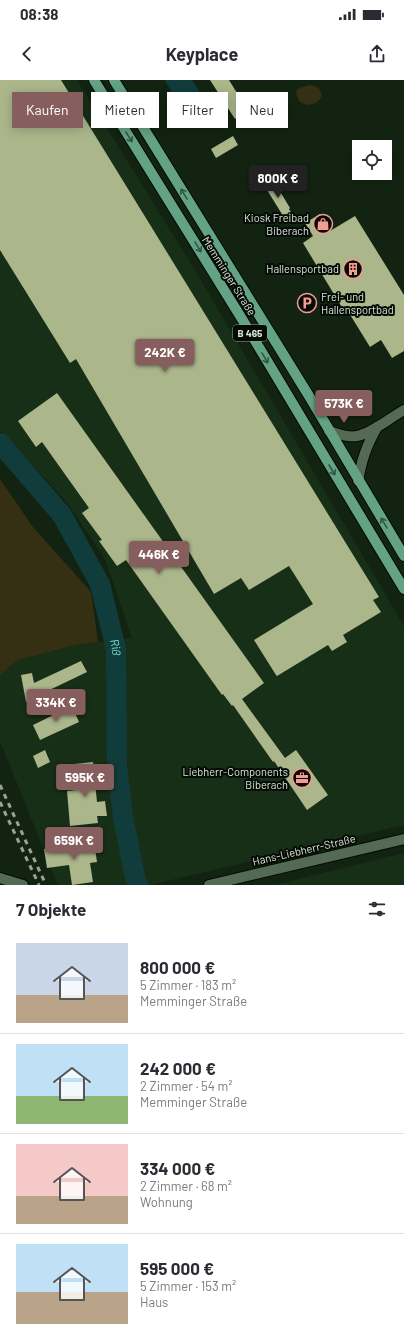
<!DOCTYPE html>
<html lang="de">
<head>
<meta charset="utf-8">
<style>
	:root { --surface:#fff; --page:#f7f7f7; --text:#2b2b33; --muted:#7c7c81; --line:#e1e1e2; --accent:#865e5d }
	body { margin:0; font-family:Barlow,sans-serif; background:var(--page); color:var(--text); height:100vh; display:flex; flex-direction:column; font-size:15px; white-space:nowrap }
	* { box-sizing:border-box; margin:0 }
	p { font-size:13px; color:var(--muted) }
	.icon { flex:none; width:22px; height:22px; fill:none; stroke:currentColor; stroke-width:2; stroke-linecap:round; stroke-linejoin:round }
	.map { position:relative; height:805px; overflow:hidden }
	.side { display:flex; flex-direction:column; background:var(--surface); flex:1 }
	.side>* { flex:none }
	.top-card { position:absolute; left:12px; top:12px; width:380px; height:36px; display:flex; gap:8px }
	.buttons { position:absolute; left:352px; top:60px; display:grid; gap:8px }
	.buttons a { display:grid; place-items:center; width:40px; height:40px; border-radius:0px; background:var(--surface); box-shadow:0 2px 10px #0003; font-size:20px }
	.price { position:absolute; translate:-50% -34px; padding:0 9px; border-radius:4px; background:var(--accent); color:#fff; font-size:13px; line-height:26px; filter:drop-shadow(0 1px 2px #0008) }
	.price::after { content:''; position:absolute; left:50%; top:24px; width:12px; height:9px; margin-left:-6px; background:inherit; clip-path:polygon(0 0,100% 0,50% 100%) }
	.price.active { background:#222; color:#fff }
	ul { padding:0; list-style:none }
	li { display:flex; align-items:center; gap:12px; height:100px; padding:0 16px }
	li+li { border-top:1px solid var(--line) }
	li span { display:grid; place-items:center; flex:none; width:112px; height:80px; border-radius:0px; color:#555 }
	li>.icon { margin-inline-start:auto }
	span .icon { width:48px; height:48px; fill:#fffc; stroke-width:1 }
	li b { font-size:17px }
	h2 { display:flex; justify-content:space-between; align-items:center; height:48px; padding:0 16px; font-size:17px }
	.chip { padding:0 14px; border-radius:0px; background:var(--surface); box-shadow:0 2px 10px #0003; font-size:14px; line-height:36px }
	.chip.active { background:var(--accent); color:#fff }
	.status { display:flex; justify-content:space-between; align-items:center; height:28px; padding:0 20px; background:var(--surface); direction:ltr }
	.status svg { height:11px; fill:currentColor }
	header { display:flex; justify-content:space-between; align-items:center; height:52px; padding:0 16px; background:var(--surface); font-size:18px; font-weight:700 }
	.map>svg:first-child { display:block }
	.built { fill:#182f17 }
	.green { fill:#352f13 }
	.water { fill:#103d3b }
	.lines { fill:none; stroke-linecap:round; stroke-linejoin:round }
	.river { stroke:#103d3b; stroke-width:20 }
	.building { fill:#abb68b }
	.street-casing { stroke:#010c01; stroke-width:12 }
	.primary-casing { stroke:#010c01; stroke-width:12 }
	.street { stroke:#556a54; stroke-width:10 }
	.primary { stroke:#64a285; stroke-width:10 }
	.rail { stroke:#97a496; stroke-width:3; stroke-dasharray:5 5; stroke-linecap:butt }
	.oneway { stroke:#345644 }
	.labels { text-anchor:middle; stroke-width:4; stroke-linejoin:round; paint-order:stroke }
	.shield { fill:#040b04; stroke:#99a398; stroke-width:1 }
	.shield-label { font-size:10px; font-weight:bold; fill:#d9e4d8 }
	.poi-label { font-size:11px; fill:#d9e4d8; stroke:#040b04; text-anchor:end }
	.street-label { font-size:11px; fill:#d9e4d8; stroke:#040b04 }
	.water-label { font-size:12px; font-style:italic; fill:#7ddbd5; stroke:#040b04 }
</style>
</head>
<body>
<div class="status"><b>08:38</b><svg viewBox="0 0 49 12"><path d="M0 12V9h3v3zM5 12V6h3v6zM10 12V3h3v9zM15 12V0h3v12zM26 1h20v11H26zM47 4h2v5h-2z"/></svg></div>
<header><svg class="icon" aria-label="back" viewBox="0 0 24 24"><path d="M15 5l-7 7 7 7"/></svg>Keyplace<svg class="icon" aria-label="share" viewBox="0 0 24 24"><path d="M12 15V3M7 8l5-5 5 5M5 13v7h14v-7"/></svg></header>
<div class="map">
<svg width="404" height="805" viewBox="0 0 404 805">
	<rect width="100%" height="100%" fill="#122411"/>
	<g class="built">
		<path d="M0 0H77L193 187 404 546V745L150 805H58L0 661V595L18 580 76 565 132 558 105 479 66 421 0 350Z"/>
		<path d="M404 773V805H275Z"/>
	</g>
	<g class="green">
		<path d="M309 5 318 7 322 15C317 29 296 28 296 11L300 8Z"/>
		<path d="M0 399 32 446 91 512 98 562 76 565 18 580 0 595Z"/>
	</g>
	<path class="water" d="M166 0H192L205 20 211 17 213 20 187 36 165 1Z"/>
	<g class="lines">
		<path class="river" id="s1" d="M0 363 62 435 100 504 116 569 117 686 123 737 135 797 138 805"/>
	</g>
	<g class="building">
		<path d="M0 0H61L379 517 373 520 381 532 343 555 347 562 332 571 328 565 277 596 276 595 254 560 313 524 289 486 249 510 241 498 214 514 76 279 70 283 0 170Z"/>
		<path d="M210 0H229L248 31 235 39Z"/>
		<path d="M233 56 238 65 216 78 211 69Z"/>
		<path d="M270 95 290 128 289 129 295 139 288 144 261 100Z"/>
		<path d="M320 134 330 151 355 136 404 215V271L392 278 381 260 370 267 349 233 346 234 303 163 313 156 305 143Z"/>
		<path d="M57 313 264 603 242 619 285 678 296 670 328 715 307 730 274 681 273 682 233 625 232 626 223 614 222 615 126 480 117 486 99 461 102 460 82 433 89 428 42 362 36 367 18 341Z"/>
		<path d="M81 581 87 592 37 616V619L26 622 21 595 32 593 34 603Z"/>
		<path d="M72 626 79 642 40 660 33 645Z"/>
		<path d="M45 670 50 682 38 688 33 676Z"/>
		<path d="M93 682 97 722 105 721 107 736H97L98 743 70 746 67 711 77 710 74 684Z"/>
		<path d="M94 762 97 782 90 783 93 802 72 805 69 785 47 788 44 769Z"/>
	</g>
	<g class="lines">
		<defs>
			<g id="street">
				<path d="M329 351C337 353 347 358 357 356 372 353 390 338 404 330"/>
				<path d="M358 401C362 379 366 367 377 347"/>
				<path d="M0 798 23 805"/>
				<path d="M209 805 404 759"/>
			</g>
			<g id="primary">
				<path d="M94 0 242 239 404 509"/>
				<path d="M114 0 309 316 404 476"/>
			</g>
		</defs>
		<use href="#street" class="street-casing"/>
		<use href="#primary" class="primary-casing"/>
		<use href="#street" class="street"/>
		<use href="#primary" class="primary"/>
		<g class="rail">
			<path d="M0 705 46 805"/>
			<path d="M0 722 39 805"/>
		</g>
	</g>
	<defs><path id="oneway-shaft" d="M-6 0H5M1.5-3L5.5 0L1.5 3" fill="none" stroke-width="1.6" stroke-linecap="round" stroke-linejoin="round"/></defs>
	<g class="oneway">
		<use href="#oneway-shaft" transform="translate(129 57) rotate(58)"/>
		<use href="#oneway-shaft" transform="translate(184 114) rotate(-122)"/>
		<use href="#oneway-shaft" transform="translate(198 167) rotate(58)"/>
		<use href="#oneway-shaft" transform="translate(265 278) rotate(59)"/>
		<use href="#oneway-shaft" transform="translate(332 390) rotate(59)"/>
		<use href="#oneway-shaft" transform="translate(384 443) rotate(-121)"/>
	</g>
	<defs>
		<symbol id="shop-ring" viewBox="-11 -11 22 22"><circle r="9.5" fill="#040b04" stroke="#f59c91" stroke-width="1.5"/><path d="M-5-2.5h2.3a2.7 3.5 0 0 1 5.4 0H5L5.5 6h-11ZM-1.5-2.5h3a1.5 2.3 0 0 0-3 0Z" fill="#f59c91"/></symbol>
		<symbol id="building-ring" viewBox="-11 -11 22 22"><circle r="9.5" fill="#040b04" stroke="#f59c91" stroke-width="1.5"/><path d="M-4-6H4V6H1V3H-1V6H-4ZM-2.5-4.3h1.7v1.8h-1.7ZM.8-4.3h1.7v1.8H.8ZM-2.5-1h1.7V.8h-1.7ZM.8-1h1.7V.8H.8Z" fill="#f59c91"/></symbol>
		<symbol id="parking-ring" viewBox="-11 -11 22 22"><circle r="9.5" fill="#040b04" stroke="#f59c91" stroke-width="1.5"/><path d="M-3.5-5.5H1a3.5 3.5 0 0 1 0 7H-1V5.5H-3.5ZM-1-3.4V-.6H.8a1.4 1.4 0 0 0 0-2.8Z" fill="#f59c91"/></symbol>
		<symbol id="office-ring" viewBox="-11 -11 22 22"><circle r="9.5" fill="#040b04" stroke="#f59c91" stroke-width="1.5"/><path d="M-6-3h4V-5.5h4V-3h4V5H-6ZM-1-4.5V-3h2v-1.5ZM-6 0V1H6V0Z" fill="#f59c91"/></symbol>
	</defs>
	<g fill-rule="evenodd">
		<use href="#shop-ring" x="312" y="133" width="22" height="22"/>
		<use href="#building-ring" x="342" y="178" width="22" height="22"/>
		<use href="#parking-ring" x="296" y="212" width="22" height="22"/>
		<use href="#office-ring" x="291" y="687" width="22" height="22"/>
	</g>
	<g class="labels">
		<rect class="shield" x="233" y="245" width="34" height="16" rx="3"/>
		<g class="shield-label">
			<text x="250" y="257">B 465</text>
		</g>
		<g class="poi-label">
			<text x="309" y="142">Kiosk Freibad<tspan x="309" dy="13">Biberach</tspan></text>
			<text x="339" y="193">Hallensportbad</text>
			<text x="321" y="221" text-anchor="start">Frei- und<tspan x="321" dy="13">Hallensportbad</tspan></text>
			<text x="288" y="696">Liebherr-Components<tspan x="288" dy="13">Biberach</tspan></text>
		</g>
		<g class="street-label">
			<text transform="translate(229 196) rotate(58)" y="4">Memminger Straße</text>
			<text transform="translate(304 770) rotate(-13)" y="4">Hans-Liebherr-Straße</text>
		</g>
		<g class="water-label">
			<text dy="4" stroke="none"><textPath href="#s1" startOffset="239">Riß</textPath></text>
		</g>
	</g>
</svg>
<div class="buttons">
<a><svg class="icon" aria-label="locate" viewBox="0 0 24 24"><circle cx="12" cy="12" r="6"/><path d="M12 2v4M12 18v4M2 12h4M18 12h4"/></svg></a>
</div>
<b class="price active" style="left:278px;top:119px">800K €</b>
<b class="price" style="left:165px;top:293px">242K €</b>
<b class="price" style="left:344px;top:344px">573K €</b>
<b class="price" style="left:159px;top:495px">446K €</b>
<b class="price" style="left:56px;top:643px">334K €</b>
<b class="price" style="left:85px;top:718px">595K €</b>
<b class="price" style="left:74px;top:781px">659K €</b>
<div class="top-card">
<a class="chip active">Kaufen</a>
<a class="chip">Mieten</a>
<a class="chip">Filter</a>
<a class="chip">Neu</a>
</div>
</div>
<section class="side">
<h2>7 Objekte<svg class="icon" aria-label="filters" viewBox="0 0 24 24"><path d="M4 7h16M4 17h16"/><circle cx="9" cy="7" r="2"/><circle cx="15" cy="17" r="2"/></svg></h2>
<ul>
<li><span style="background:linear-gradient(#c9d6e8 65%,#b9a48a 0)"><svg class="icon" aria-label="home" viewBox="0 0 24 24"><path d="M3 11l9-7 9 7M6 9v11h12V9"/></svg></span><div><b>800 000 €</b><p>5 Zimmer · 183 m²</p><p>Memminger Straße</p></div></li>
<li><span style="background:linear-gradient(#bfe0f5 65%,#8fb573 0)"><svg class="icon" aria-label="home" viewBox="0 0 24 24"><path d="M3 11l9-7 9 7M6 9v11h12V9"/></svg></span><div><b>242 000 €</b><p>2 Zimmer · 54 m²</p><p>Memminger Straße</p></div></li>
<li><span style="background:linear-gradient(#f6c9c9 65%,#b9a48a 0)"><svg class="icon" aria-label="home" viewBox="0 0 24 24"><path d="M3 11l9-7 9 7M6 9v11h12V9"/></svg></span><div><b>334 000 €</b><p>2 Zimmer · 68 m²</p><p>Wohnung</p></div></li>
<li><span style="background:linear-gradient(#bfe0f5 60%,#b9a48a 0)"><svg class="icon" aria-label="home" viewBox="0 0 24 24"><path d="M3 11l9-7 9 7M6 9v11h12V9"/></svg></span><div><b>595 000 €</b><p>5 Zimmer · 153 m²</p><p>Haus</p></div></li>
</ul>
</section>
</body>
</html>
